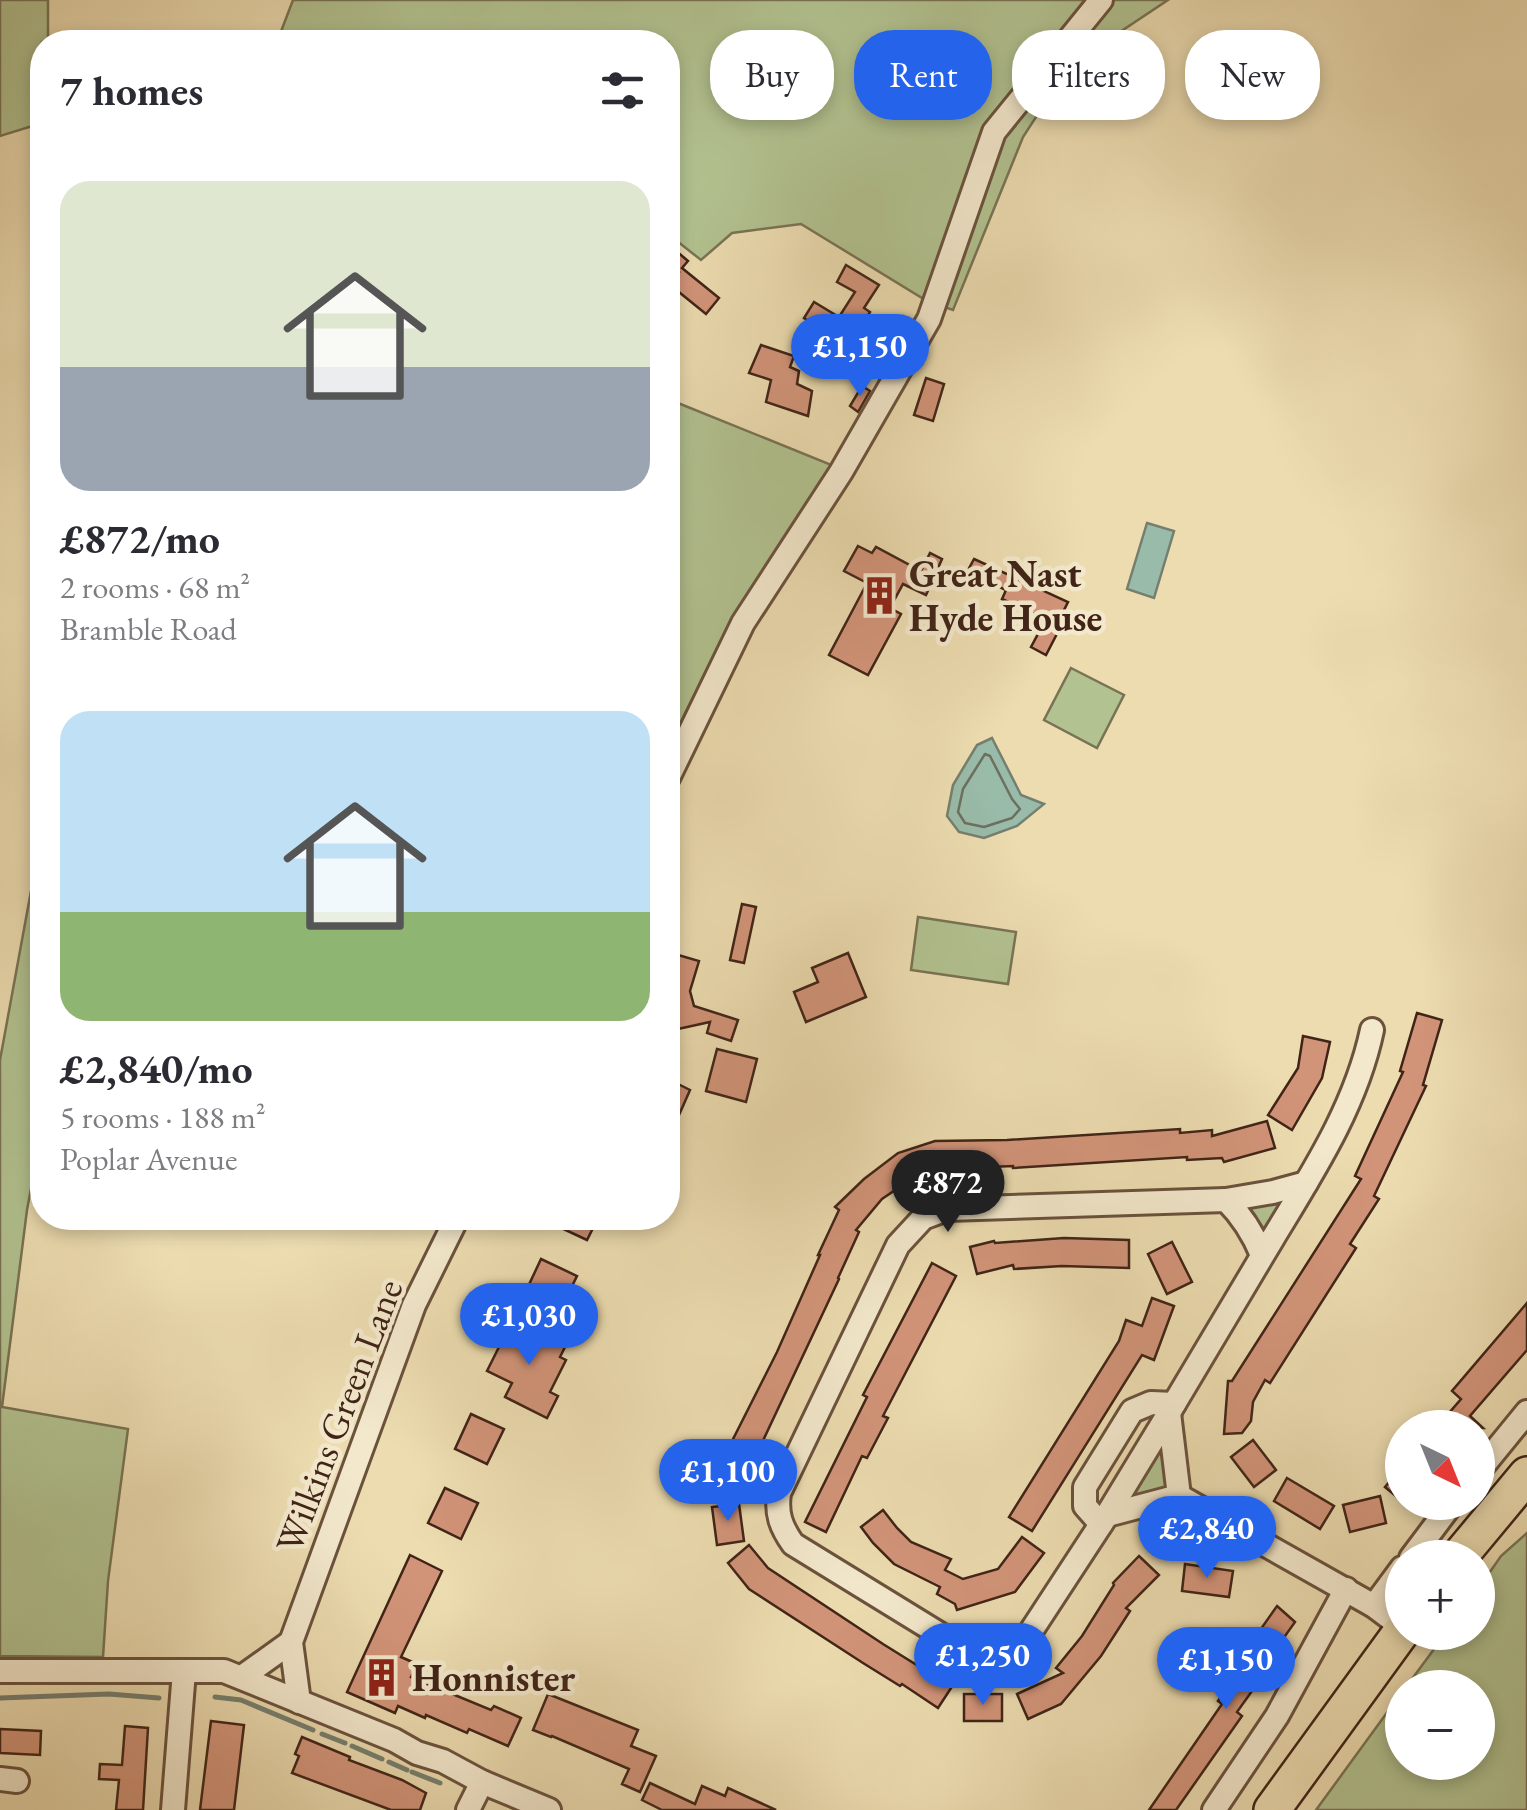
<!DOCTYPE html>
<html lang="en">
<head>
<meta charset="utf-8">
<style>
	:root { --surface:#fff; --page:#f2f2f3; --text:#2b2b33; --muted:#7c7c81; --accent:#2563eb }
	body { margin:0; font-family:"EB Garamond",serif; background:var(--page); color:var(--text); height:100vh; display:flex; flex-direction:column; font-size:38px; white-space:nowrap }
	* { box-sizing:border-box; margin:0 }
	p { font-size:32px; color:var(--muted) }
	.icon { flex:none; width:55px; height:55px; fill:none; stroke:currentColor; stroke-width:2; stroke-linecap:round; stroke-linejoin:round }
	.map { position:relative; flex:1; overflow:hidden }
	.panel { position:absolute; left:30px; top:30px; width:650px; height:1200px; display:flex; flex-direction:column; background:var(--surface); border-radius:40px; box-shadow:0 5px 15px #0003 }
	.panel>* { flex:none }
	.banner { position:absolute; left:710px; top:30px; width:665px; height:90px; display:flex; gap:20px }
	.needle { width:65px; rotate:137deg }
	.tools { position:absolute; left:1385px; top:1410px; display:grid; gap:20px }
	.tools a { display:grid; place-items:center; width:110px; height:110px; border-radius:50%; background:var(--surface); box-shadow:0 5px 15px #0003; font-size:50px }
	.price { position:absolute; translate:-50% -85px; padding:0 22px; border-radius:35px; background:var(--accent); color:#fff; font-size:32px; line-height:65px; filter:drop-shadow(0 2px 5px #0008) }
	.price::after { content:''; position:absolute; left:50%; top:60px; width:30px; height:22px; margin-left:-15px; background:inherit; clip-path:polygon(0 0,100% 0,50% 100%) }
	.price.selected { background:#222; color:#fff }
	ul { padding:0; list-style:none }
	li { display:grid; align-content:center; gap:20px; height:530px; padding:0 30px }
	li span { display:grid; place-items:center; height:310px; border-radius:30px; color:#555 }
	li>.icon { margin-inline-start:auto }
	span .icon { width:180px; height:180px; fill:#fffc; stroke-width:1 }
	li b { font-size:42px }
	h2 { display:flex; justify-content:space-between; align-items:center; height:120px; padding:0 30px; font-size:42px }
	.chip { padding:0 35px; border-radius:40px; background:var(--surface); box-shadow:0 5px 15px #0003; font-size:35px; line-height:90px }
	.chip.selected { background:var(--accent); color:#fff }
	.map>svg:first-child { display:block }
	.green { fill:#b2c290; stroke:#797354; stroke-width:2.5 }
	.water { fill:#99bcaa; stroke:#757f6f; stroke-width:2.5 }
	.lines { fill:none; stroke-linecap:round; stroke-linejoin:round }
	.shore { stroke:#6c7060; stroke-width:2.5 }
	.stream { stroke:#757f6f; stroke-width:5 }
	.building { fill:#d29479; stroke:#402417; stroke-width:2.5 }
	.street-casing { stroke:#6b523d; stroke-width:28 }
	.primary-casing { stroke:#402417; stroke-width:40 }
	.street { stroke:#f3e8cc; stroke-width:22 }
	.primary { stroke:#ecdcb0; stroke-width:35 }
	.labels { text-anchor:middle; stroke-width:9; stroke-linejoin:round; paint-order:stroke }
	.poi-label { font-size:38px; font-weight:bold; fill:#402417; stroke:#f3e8cc; text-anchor:start }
	.street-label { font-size:38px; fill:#402417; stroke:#f3e8cc }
</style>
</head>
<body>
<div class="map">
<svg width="1527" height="1810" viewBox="0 0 1527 1810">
	<rect width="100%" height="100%" fill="#ecdcb0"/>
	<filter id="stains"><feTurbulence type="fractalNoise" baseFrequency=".002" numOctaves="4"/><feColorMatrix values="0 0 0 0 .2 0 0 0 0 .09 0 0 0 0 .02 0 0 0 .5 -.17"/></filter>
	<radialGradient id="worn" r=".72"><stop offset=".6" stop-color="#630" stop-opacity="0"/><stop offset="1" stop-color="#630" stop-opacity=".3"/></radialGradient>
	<g class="green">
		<path d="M0 0H48V42H42V123L0 136Z"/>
		<path d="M293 0H1168L1069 66 1023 137 953 310 927 301 801 224 732 233 701 260 668 234V42H277Z"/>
		<path d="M668 399 834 466 735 613 668 748Z"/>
		<path d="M1071 668 1124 695 1097 748 1044 720Z"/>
		<path d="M42 831V1129L27 1210 2 1407 128 1429 108 1581 103 1657 0 1656V1060Z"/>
		<path d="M918 917 1016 932 1008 984 911 970Z"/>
		<path d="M1280 1199 1285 1204 1267 1234 1261 1233 1249 1212 1250 1207Z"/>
		<path d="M1160 1450H1164L1170 1485 1167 1492 1129 1500Z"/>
		<path d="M1527 1533V1810H1316L1402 1692V1762H1478V1688L1406 1687 1446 1633 1478 1632V1589L1501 1556Z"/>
	</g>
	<g class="water">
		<path d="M1147 523 1174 531 1154 598 1127 589Z"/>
		<path d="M992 738 1021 795 1044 804 1017 826 984 838 959 832 947 816 953 785 977 745Z"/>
	</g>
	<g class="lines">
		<path class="shore" d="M985 754 990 756 1012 799 1020 809 1012 818 984 827 965 823 958 812 963 789Z"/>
		<g class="stream">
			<path d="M215 1697 241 1700 313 1730"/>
			<path d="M0 1698 109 1694 159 1698"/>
			<path d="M322 1734 345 1743"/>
			<path d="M352 1746 382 1759"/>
			<path d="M389 1762 407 1770"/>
			<path d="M412 1772 440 1783"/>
		</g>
	</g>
	<g class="building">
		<path d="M668 244 688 261 682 268 719 298 706 314 669 284 679 272 668 262Z"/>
		<path d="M846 265 879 285 864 308 870 312 858 331 893 352 880 375 843 353 848 346 804 318 814 302 839 317 855 292 837 282Z"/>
		<path d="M761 345 794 356 790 367 799 371 797 384 812 391 808 416 766 402 771 380 749 373Z"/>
		<path d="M926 378 944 384 933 421 914 415Z"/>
		<path d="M862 386 870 391 858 412 850 406Z"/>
		<path d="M858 546 872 553 876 547 921 571 930 553 942 559 926 595 903 584 890 608 901 614 868 675 829 655 867 583 844 571Z"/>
		<path d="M974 559 1068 602 1058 622 1062 624 1046 655 1031 647 1046 619 1002 599 1006 590 967 572Z"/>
		<path d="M742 904 756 907 744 963 730 960Z"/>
		<path d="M668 952 699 961 690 991 694 1006 738 1020 731 1041 707 1033 710 1022 678 1029 668 980Z"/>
		<path d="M848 953 866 997 806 1022 794 992 818 982 812 968Z"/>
		<path d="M1417 1013 1442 1020 1423 1085 1426 1086 1374 1196 1379 1199 1350 1244 1356 1248 1270 1383 1265 1380 1253 1402 1251 1421 1242 1433 1224 1434 1228 1381H1232L1361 1179 1355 1176 1403 1072 1400 1071Z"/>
		<path d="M1303 1036 1330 1042 1322 1078 1292 1130 1268 1115 1298 1068Z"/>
		<path d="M717 1049 757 1059 746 1102 706 1091Z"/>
		<path d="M668 1079 690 1090 668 1140Z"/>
		<path d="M1267 1121 1275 1148 1224 1162 1222 1158 1187 1160V1157L1013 1168V1166L939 1169 916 1176 882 1199 856 1230 859 1232 838 1278 839 1279 752 1464 739 1497 713 1487 726 1453 777 1352 820 1255H818L839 1210 835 1207 864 1179 898 1153 935 1141 1007 1140 1180 1129V1133L1212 1130V1136Z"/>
		<path d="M540 1218H598L587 1240Z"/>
		<path d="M1064 1238 1129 1240V1268L1062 1266 1014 1269 1013 1265 977 1274 970 1247 994 1241 995 1243Z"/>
		<path d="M1172 1242 1192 1282 1167 1294 1148 1254Z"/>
		<path d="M541 1259 577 1276 561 1308 526 1291Z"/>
		<path d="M932 1263 956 1276 883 1416 888 1418 867 1458 862 1456 826 1532 805 1522 867 1397 863 1395Z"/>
		<path d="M1152 1298 1174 1306 1154 1360 1142 1355 1032 1531 1009 1517 1119 1341 1126 1320 1142 1326Z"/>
		<path d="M1527 1303V1350L1470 1416 1483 1428H1436L1461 1399 1452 1391Z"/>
		<path d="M512 1321 565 1347 560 1357 566 1360 550 1392 558 1396 547 1418 505 1397 512 1383 487 1371Z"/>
		<path d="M471 1414 504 1429 487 1464 455 1449Z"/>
		<path d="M1253 1440 1276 1470 1254 1487 1231 1457Z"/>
		<path d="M1402 1467V1501L1385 1487Z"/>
		<path d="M1287 1478 1334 1506 1320 1529 1274 1501Z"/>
		<path d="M445 1488 478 1503 461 1539 428 1523Z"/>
		<path d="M1380 1496 1386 1523 1350 1532 1343 1505Z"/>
		<path d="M739 1504 744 1541 717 1545 712 1507Z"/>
		<path d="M883 1510 897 1528 911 1542 951 1559 945 1570 963 1579 998 1569 1022 1537 1044 1553 1015 1592 957 1610 955 1604 937 1594 940 1587 894 1564 873 1543 861 1527Z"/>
		<path d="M749 1545 768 1568 883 1644 920 1667 922 1664 953 1685 938 1708 902 1684 900 1686 863 1663 749 1589 728 1563Z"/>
		<path d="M410 1555 442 1571 401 1657 417 1664 411 1677 491 1710 494 1706 521 1718 508 1746 469 1729 467 1733 426 1715 425 1718 398 1706 395 1713 347 1692Z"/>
		<path d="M1139 1556 1159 1575 1126 1608 1130 1611 1101 1656 1061 1704 1028 1719 1017 1694 1063 1673 1056 1668 1082 1636 1114 1585 1113 1583Z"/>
		<path d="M1185 1564 1233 1571 1229 1597 1182 1591Z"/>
		<path d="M1277 1606 1295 1622 1263 1667 1267 1670 1237 1712 1242 1716 1176 1810H1149L1222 1704 1218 1701 1249 1656 1244 1653Z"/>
		<path d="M548 1694 638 1730 631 1746 656 1756 640 1792 622 1784 629 1769 552 1736 551 1737 533 1730Z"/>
		<rect x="964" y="1694" width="38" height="27"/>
		<path d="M211 1721 244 1725 234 1810H200Z"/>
		<path d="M125 1726 148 1728 143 1810H116L119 1780 99 1779 100 1764 122 1765Z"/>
		<path d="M0 1729 41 1731 40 1755 0 1753Z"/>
		<path d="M302 1737 350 1757 349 1760 402 1780 426 1793 420 1810H391L292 1773 299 1756 295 1754Z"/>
		<path d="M650 1783 695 1804 702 1786 725 1796 728 1788 776 1810H662L642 1800Z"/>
	</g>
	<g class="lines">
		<defs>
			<g id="street">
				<path d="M668 778 743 623 841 472 929 319 994 132 1101 0"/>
				<path d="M1226 1200 1273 1192 1306 1183"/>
				<path d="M1262 1255C1253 1233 1243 1217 1226 1200L947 1209 923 1218 898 1245 779 1493C776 1514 781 1527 793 1544L959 1646 982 1656 1004 1658 1020 1648 1107 1515 1169 1413 1174 1404C1207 1348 1240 1293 1273 1238 1313 1172 1356 1106 1372 1030"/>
				<path d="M1169 1413 1179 1496"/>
				<path d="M1478 1472 1527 1412"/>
				<path d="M1107 1515 1179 1496 1374 1606 1402 1627"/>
				<path d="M1101 1524 1085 1506V1487L1132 1411 1151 1403 1174 1404"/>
				<path d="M1411 1558 1453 1502"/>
				<path d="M1374 1606 1402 1568"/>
				<path d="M0 1671H224L394 1740 417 1753 443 1761 482 1782 549 1810"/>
				<path d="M242 1677 291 1642"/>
				<path d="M299 1702 291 1642 414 1305 457 1218"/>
				<path d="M0 1779 17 1781"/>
				<path d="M173 1810 184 1671"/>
				<path d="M468 1810 482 1782"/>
				<path d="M1214 1810 1277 1716 1346 1589"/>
			</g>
			<g id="primary">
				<path d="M1458 1558 1527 1475"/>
				<path d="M1272 1810 1402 1631"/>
			</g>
		</defs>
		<use href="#street" class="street-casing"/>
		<use href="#primary" class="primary-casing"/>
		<use href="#street" class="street"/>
		<use href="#primary" class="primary"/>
	</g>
	<defs>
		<symbol id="building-bare" viewBox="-9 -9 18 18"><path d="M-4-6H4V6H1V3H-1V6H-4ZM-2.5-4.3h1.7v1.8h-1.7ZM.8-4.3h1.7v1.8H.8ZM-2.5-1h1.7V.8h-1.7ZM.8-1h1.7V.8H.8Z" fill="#8f2418" stroke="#f3e8cc" stroke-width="2.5" paint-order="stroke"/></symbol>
	</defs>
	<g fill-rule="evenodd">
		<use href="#building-bare" x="852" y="568" width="55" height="55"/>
		<use href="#building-bare" x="354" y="1650" width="55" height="55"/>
	</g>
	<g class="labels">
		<g class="poi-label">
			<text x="909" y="587">Great Nast<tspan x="909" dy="44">Hyde House</tspan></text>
			<text x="412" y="1691">Honnister</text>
		</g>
		<g class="street-label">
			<text transform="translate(339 1416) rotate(-69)" y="13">Wilkins Green Lane</text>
		</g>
	</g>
	<rect width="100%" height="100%" filter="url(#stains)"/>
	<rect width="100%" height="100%" fill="url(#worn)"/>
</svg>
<div class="tools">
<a><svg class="needle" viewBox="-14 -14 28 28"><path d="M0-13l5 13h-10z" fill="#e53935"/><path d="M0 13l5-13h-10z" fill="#7c7c81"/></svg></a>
<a>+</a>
<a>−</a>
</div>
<b class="price" style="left:860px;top:399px">£1,150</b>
<b class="price selected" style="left:948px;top:1235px">£872</b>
<b class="price" style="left:529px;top:1368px">£1,030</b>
<b class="price" style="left:728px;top:1524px">£1,100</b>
<b class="price" style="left:1207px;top:1581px">£2,840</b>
<b class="price" style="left:983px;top:1708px">£1,250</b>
<b class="price" style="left:1226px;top:1712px">£1,150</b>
<div class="banner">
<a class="chip">Buy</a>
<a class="chip selected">Rent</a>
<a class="chip">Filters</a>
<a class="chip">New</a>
</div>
<section class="panel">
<h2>7 homes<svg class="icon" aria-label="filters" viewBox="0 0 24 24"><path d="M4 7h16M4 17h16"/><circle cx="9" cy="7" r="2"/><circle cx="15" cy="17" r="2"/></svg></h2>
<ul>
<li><span style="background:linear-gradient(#dfe7d0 60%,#9aa5b1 0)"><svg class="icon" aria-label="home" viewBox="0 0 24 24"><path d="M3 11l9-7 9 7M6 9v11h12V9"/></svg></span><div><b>£872/mo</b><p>2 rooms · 68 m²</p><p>Bramble Road</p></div></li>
<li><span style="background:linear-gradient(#bfe0f5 65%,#8fb573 0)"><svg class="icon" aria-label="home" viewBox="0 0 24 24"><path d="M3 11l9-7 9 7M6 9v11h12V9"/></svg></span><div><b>£2,840/mo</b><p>5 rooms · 188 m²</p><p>Poplar Avenue</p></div></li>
</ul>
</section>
</div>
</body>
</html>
